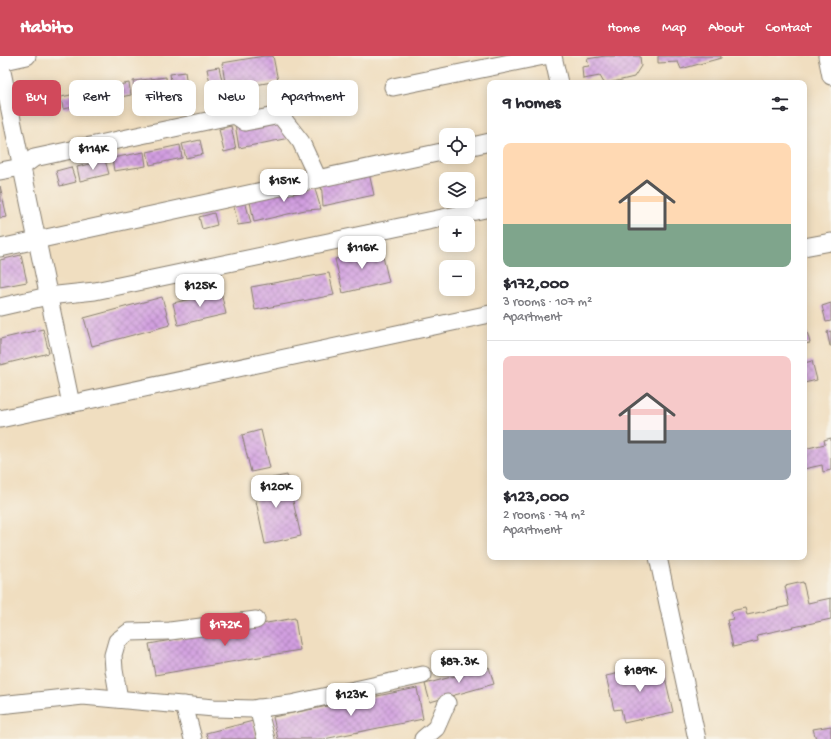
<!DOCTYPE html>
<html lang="en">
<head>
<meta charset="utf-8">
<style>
	:root { --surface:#fff; --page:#f7f7f7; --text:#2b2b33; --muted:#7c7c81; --line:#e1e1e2; --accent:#d1495b }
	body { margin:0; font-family:"Gochi Hand",sans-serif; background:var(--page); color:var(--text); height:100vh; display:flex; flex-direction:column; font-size:15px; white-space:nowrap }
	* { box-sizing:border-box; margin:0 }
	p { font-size:13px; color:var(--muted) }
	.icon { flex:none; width:22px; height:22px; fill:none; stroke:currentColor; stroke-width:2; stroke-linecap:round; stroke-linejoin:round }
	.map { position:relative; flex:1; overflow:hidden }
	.side { position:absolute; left:487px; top:24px; width:320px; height:480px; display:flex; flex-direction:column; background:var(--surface); border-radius:8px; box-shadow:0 2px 10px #0003 }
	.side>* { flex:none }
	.hud { position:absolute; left:12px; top:24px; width:380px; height:36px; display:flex; gap:8px }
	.fabs { position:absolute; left:439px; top:72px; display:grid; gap:8px }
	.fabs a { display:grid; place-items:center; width:36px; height:36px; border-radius:8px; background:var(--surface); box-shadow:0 2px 10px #0003; font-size:20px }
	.price { position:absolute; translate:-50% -34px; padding:0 9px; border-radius:8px; background:#fff; color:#222; font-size:13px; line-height:26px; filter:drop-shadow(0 1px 2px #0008) }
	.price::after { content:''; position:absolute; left:50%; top:24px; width:12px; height:9px; margin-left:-6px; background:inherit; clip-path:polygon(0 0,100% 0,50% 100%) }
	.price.active { background:var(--accent); color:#fff }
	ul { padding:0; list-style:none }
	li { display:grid; align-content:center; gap:8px; height:212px; padding:0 16px }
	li+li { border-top:1px solid var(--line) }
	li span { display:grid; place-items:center; height:124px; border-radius:8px; color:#555 }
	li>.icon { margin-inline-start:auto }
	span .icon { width:72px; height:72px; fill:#fffc; stroke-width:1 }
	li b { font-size:17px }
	h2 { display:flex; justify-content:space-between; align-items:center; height:48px; padding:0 16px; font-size:17px }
	.tag { padding:0 14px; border-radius:8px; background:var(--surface); box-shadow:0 2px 10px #0003; font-size:14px; line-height:36px }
	.tag.active { background:var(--accent); color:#fff }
	header { display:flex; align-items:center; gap:24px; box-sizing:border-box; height:56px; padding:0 20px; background:var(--accent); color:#fff }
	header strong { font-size:19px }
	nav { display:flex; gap:22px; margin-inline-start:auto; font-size:14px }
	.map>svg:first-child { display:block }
	.building { fill:url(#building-cross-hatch) }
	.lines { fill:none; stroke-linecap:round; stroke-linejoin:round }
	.minor-casing { stroke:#867d6e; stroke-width:19 }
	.minor { stroke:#fff; stroke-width:17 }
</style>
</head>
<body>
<header>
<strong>Habito</strong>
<nav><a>Home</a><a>Map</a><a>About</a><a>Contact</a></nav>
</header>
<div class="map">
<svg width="831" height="683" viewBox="0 0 831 683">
	<defs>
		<pattern id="building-cross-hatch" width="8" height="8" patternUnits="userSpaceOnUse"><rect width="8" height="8" fill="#d19ee0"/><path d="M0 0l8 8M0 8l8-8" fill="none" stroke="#a980b5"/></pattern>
	</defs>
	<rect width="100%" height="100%" fill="#f7f3e8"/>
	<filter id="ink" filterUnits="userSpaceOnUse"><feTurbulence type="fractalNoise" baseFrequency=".025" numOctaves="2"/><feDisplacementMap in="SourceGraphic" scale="8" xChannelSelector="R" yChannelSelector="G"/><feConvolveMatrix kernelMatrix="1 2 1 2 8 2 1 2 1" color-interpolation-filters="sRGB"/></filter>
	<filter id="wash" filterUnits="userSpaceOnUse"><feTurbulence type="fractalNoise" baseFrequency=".012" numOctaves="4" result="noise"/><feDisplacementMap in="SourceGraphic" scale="16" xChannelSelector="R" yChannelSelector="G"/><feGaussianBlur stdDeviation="0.9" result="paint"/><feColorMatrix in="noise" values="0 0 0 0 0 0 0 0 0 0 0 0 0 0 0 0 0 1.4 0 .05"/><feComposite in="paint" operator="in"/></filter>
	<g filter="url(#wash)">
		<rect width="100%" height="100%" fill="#f0dec0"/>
		<g id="blocks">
			<g class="building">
				<path d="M264 0H273L278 25 226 34 222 7Z"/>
				<path d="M605 0H640L641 10 634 21 609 27H604L600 20 583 23 582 11 589 10 587 3Z"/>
				<path d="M658 0H721V2L681 13 678 6 658 7Z"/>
				<path d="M219 11 224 33 212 36 207 13Z"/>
				<path d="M185 16 187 29 172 31 170 18Z"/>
				<path d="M166 21 167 33 135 38 133 25Z"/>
				<path d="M129 27 131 39 100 45 98 33Z"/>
				<path d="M95 34 97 47 63 53 61 41Z"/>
				<path d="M57 40 60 54 43 58 40 44Z"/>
				<path d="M280 64 289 82 239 92 235 68Z"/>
				<path d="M231 70 236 93 224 96 219 73Z"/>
				<path d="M200 84 203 98 186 102 182 88Z"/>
				<path d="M180 89 182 102 150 109 147 96Z"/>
				<path d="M144 96 146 110 114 115 112 102Z"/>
				<path d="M105 104 109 118 80 125 77 111Z"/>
				<path d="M71 111 76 126 60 130 56 115Z"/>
				<path d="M369 117 374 139 323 150 321 125Z"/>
				<path d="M0 130 7 161 0 162Z"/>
				<path d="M314 130 321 153 305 154 254 166 249 141Z"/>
				<path d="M245 145 251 167 238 169 233 147Z"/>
				<path d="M214 157 217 169 202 173 199 161Z"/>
				<path d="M381 192 389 226 343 237 335 203Z"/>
				<path d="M21 199 27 226 0 231V204Z"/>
				<path d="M329 217 334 239 255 254 251 231Z"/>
				<path d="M221 236 226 258 178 269 173 247Z"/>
				<path d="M162 241 170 269 92 290 84 262Z"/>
				<path d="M831 247V265L826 266 822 250Z"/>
				<path d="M804 263 810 287 804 288Z"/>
				<path d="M43 273 49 297 0 309V283Z"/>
				<path d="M831 275V290H830L827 276Z"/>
				<path d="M812 305 817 324 804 327V307Z"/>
				<path d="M261 374 270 412 251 416 242 379Z"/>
				<path d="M831 382V414L823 416 822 409 804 413V393L825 388 824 384Z"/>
				<path d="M287 419 301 480 265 488 252 426Z"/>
				<path d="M803 526 808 547 831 542V563L757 579 758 585 733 591 727 564 733 563 731 555 745 552 747 559 789 550 785 530Z"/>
				<path d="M295 562 300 594 155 619 149 588Z"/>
				<path d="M662 608 673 656 624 667 621 653 614 654 606 620Z"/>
				<path d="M489 611 494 628 430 646 425 628Z"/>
				<path d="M417 632 423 663 324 683H278L273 661Z"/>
				<path d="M253 665 257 683H208L206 677Z"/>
				<path d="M831 670V683H816L813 673Z"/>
			</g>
		</g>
	</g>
	<g filter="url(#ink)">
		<use href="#blocks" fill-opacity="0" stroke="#867d6e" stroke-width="1"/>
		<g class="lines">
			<defs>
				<g id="minor">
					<path d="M27 0 0 6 71 348"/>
					<path d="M553 0 559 27"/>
					<path d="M827 0 831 20"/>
					<path d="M393 31 544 0"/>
					<path d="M468 91 490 86"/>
					<path d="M0 115 22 111 34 102 235 59 245 66 280 59 301 86 318 123"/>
					<path d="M804 191 831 186"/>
					<path d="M0 192 446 95"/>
					<path d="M0 251 48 240 95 235 490 152"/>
					<path d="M0 363 490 258"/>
					<path d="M658 501 697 683"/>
					<path d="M119 643 114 614 113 599 117 585 129 576 170 575 256 564"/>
					<path d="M0 649 83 640 214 652 253 653 291 648 423 619"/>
					<path d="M184 649 193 683"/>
					<path d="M258 652 266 683"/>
					<path d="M423 683 436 672 447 647"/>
				</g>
			</defs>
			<use href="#minor" class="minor-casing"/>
			<use href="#minor" class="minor"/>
		</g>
	</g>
</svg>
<div class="fabs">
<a><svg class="icon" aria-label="locate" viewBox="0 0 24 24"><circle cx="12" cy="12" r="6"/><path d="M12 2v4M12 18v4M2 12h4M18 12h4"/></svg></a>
<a><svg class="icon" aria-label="layers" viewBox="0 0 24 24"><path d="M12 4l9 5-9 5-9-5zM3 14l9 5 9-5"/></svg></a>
<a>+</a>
<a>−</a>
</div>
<b class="price" style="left:93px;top:115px">$114K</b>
<b class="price" style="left:284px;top:147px">$151K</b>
<b class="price" style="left:362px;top:214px">$116K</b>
<b class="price" style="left:200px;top:252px">$125K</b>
<b class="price" style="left:276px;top:453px">$120K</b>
<b class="price active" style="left:225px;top:591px">$172K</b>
<b class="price" style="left:459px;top:628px">$87.3K</b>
<b class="price" style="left:640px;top:637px">$189K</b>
<b class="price" style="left:351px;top:661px">$123K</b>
<div class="hud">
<a class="tag active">Buy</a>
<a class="tag">Rent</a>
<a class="tag">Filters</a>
<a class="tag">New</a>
<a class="tag">Apartment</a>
</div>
<section class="side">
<h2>9 homes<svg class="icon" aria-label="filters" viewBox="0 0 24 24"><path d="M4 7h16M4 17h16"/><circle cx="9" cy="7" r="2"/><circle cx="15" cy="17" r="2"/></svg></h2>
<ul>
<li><span style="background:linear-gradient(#ffd9b3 65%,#7fa58c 0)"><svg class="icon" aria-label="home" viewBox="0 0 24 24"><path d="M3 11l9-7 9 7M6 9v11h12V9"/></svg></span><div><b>$172,000</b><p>3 rooms · 107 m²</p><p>Apartment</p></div></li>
<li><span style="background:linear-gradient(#f6c9c9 60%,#9aa5b1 0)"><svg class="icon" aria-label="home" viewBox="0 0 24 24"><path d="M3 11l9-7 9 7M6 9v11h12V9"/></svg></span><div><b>$123,000</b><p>2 rooms · 74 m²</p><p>Apartment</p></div></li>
</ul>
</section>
</div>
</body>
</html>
